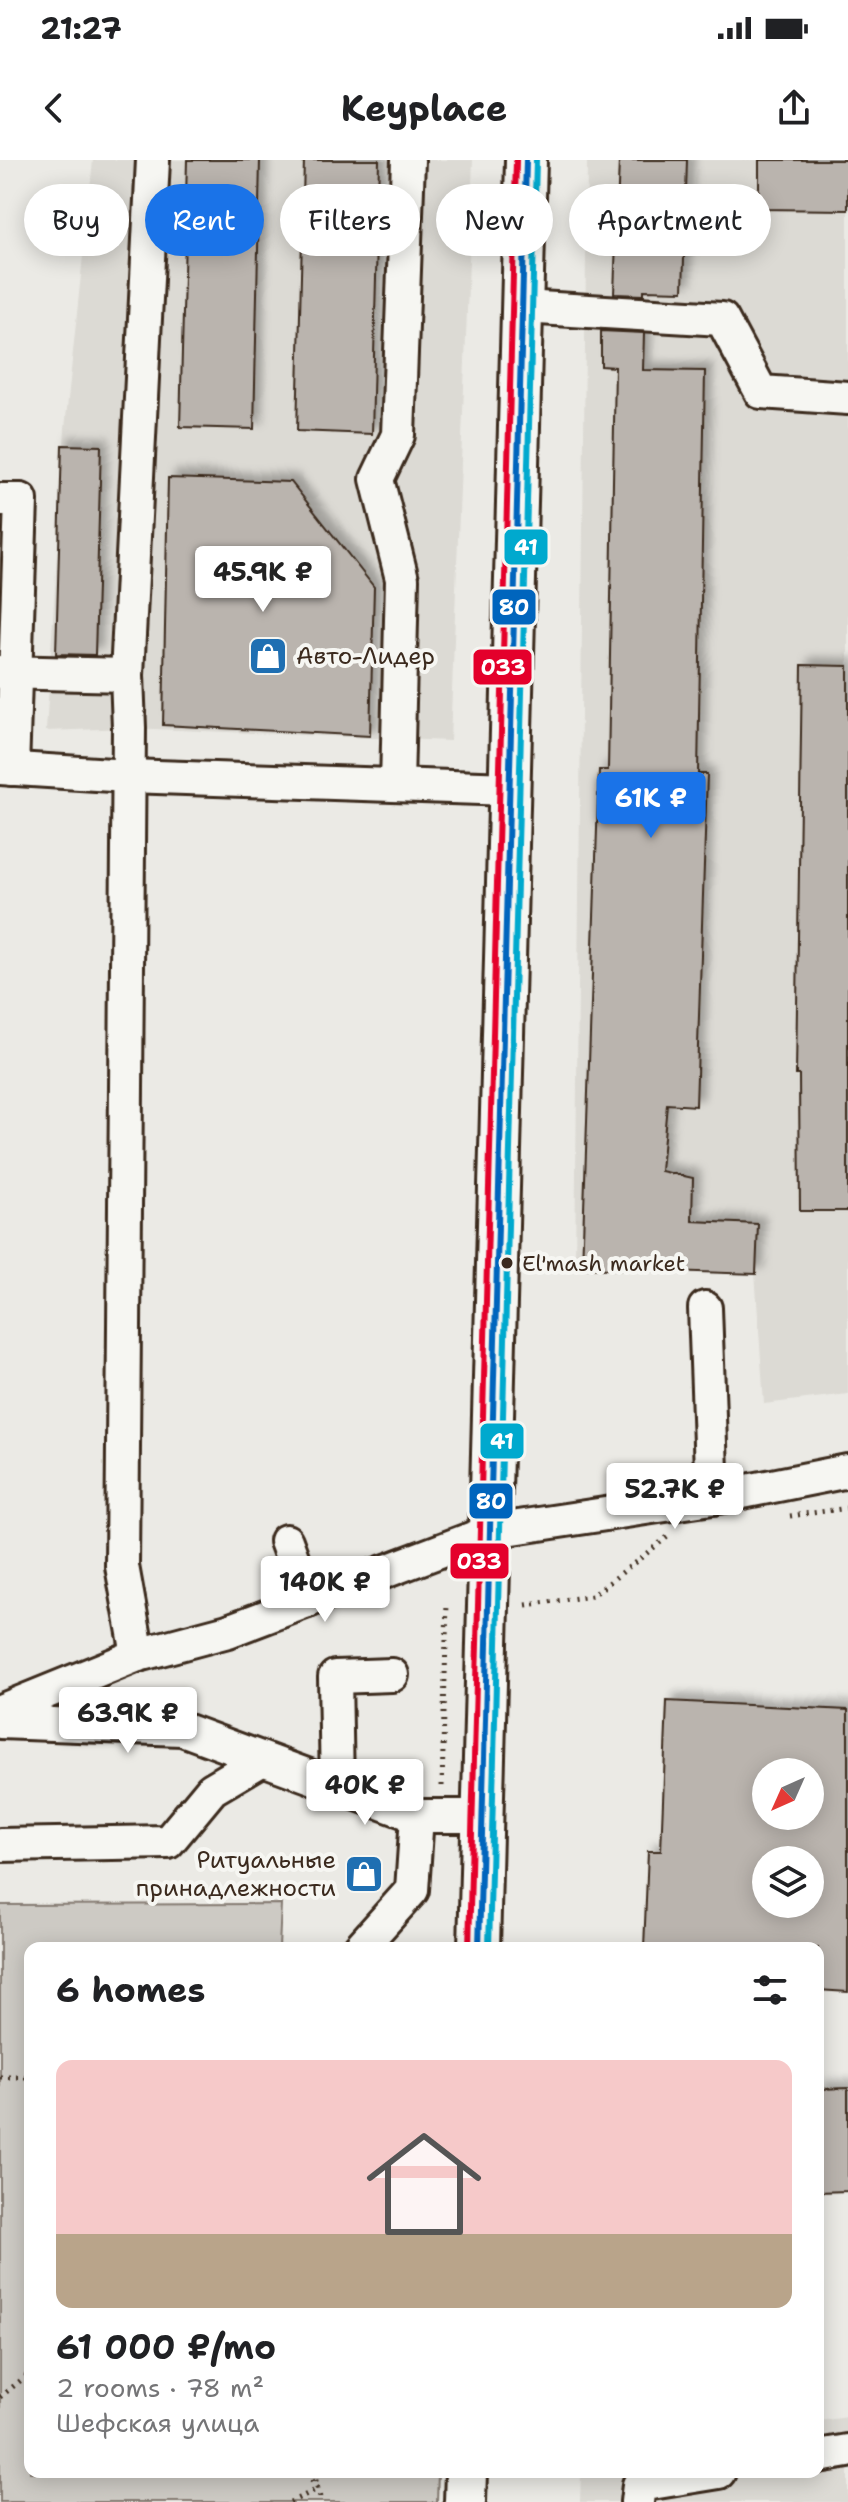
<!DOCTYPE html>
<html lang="en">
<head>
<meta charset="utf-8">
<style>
	:root { --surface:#fff; --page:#f6f6f6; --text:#202124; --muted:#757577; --line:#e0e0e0; --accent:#1a73e8 }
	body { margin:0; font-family:"Shantell Sans",sans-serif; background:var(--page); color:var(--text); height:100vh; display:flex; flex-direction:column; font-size:30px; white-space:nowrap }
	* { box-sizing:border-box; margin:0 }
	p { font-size:26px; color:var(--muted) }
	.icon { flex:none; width:44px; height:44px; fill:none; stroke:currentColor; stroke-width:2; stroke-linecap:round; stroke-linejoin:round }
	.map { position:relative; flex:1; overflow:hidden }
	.panel { position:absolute; left:24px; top:1782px; width:800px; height:536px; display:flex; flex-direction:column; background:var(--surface); border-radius:16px; box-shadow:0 4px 20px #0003 }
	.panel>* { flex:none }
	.banner { position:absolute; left:24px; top:24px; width:800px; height:72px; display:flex; gap:16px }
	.needle { width:52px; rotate:225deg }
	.fabs { position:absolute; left:752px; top:1598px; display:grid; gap:16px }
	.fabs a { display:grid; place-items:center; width:72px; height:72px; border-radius:50%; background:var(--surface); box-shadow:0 4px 20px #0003; font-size:40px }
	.price { position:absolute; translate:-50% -68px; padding:0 18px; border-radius:8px; background:#fff; color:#222; font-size:26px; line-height:52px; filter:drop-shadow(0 2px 4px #0008) }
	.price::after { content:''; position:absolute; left:50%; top:48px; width:24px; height:18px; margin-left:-12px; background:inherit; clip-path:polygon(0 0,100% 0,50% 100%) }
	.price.active { background:var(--accent); color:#fff }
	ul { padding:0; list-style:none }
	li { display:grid; align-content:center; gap:16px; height:424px; padding:0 32px }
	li+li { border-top:2px solid var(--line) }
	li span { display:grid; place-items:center; height:248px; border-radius:16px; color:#555 }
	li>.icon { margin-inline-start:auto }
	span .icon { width:144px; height:144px; fill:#fffc; stroke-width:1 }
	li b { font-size:34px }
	h2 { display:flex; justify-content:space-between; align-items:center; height:96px; padding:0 32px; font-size:34px }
	.pill { padding:0 28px; border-radius:36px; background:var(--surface); box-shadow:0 4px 20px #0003; font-size:28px; line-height:72px }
	.pill.active { background:var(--accent); color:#fff }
	.status { display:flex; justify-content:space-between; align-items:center; height:56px; padding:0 40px; background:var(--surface); direction:ltr }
	.status svg { height:22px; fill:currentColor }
	header { display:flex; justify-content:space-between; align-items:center; height:104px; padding:0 32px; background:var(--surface); font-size:36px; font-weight:700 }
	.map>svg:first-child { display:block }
	.built { fill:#dcdad4 }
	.green { fill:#cdcac4; stroke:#847a71; stroke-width:2 }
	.building { fill:#bab4ae; stroke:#3b2a1e; stroke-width:2; fill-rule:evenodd; filter:url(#shadow) }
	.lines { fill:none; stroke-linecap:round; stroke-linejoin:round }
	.minor-casing { stroke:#3b2a1e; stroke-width:38 }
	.major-casing { stroke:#3b2a1e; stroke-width:46 }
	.path { stroke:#3b2a1e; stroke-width:5; stroke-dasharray:2 6; stroke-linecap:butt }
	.minor { stroke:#f6f6f2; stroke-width:32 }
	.major { stroke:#f6f6f2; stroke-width:40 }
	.bus-1-casing { stroke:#f6f6f2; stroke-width:12 }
	.bus-2-casing { stroke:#f6f6f2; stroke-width:12 }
	.bus-3-casing { stroke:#f6f6f2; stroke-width:12 }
	.bus-1 { stroke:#0065bd; stroke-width:6 }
	.bus-2 { stroke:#00a9ce; stroke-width:6 }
	.bus-3 { stroke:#e4002b; stroke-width:6 }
	.bus-dot { fill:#3b2a1e; stroke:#f6f6f2; stroke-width:3 }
	.labels { text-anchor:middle; stroke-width:8; stroke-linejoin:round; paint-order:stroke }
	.bus-label { font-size:22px; fill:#3b2a1e; stroke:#f6f6f2; text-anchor:start }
	.poi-label { font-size:24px; fill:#3b2a1e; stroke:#f6f6f2; text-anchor:start }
	.line-badge { stroke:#f6f6f2; stroke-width:3 }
	.badge-label { font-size:22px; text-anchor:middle; font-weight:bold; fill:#fff }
</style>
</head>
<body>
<div class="status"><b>21:27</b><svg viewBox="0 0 49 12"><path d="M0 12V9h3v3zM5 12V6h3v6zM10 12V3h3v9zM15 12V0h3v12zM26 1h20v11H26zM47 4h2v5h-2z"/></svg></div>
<header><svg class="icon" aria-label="back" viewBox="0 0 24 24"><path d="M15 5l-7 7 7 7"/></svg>Keyplace<svg class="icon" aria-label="share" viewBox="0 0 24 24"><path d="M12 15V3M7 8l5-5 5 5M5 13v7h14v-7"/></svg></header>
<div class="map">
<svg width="848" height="2342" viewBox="0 0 848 2342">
	<defs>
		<filter id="shadow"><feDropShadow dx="7" dy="-7" stdDeviation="4" flood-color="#0004"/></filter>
	</defs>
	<rect width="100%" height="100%" fill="#ebeae5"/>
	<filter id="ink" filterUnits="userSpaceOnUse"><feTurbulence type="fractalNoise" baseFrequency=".0125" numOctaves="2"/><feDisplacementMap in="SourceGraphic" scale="16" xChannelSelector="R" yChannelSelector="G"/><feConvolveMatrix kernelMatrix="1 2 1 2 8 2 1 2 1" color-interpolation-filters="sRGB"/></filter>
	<g filter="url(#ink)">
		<g class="built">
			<path d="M93 0H473L450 581 129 568 46 571 65 268Z"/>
			<path d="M587 0H848V1234L764 1244 755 1112 575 1105Z"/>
			<path d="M848 2257V2342H580L581 2312H818V2261Z"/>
		</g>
		<path class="green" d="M281 1744 279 1788H30V2312H438L437 2342H0V1745Z"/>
		<g class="building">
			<path d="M187 0H260L254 269 180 267Z"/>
			<path d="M304 0H379L372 274 297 271Z"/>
			<path d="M619 0H687L683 131 644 130V135L614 134Z"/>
			<path d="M759 0H848V50L759 49Z"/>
			<path d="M601 171 644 173 643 210 705 211 698 614H707L696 946 667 944 661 1011 693 1018 692 1061 758 1064 756 1114 582 1108 599 610H608L615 207 601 206Z"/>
			<path d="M62 285 101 286 95 495 56 494Z"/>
			<path d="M168 318 291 322 374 427 370 576 163 565Z"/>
			<path d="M802 505 848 506V1051H800L799 915H796Z"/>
			<path d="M667 1541 848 1550V1832L818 1830V1788H644L648 1691H661ZM766 1612H810V1656H766ZM766 1700H810V1744H766Z"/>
			<path d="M848 1928V2031L818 2032V1929Z"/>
		</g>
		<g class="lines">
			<defs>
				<g id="minor">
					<path d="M522 147 722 159 761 232 848 238"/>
					<path d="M0 340H21L12 609"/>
					<path d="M0 512 127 515"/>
					<path d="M0 608 128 616 510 629"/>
					<path d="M397 625 402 419 377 319 398 275 408 0"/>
					<path d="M705 1148 712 1338"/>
					<path d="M286 1381 308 1441"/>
					<path d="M138 1495 122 1406 129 568 127 515 153 0"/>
					<path d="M0 1551 138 1495 228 1471 492 1371 712 1338 848 1311"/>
					<path d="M0 1562 182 1569 417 1656H483"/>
					<path d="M337 1627 335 1517 392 1515"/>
					<path d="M0 1685 168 1682 212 1629 261 1600"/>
					<path d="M360 1788 412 1730 417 1656"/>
					<path d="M818 2296 848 2291"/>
					<path d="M637 2342 639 2325 719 2312"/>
				</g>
				<g id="major">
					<path d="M479 1788 526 0"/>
					<path d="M465 2342 466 2312"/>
				</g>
			</defs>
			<use href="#minor" class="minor-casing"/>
			<use href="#major" class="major-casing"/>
			<g class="path">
				<path d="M790 1356 848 1348"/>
				<path d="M526 1445 592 1436 670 1375"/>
				<path d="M442 1626 447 1443"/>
				<path d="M0 1917H30"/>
				<path d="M0 2237 30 2213"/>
				<path d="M314 2312 321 2342"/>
				<path d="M290 2342 318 2329 305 2312"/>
			</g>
			<use href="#minor" class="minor"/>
			<use href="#major" class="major"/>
			<defs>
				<path id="bus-1" d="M479 1788 526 0"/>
				<path id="bus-2" d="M489 1788 536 0"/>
				<path id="bus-3" d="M469 1788 516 0"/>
			</defs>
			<use href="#bus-1" class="bus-1-casing"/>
			<use href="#bus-2" class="bus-2-casing"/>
			<use href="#bus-3" class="bus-3-casing"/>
			<use href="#bus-1" class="bus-1"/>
			<use href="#bus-2" class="bus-2"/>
			<use href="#bus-3" class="bus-3"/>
		</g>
	</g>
	<defs>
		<symbol id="shop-square" viewBox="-11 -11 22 22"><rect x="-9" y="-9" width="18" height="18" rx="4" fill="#1f6fb2" stroke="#f6f6f2"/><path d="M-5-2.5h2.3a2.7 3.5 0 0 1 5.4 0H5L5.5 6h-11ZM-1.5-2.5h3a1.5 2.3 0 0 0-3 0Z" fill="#fff"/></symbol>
	</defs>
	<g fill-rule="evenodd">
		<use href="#shop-square" x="246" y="474" width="44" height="44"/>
		<use href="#shop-square" x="342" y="1692" width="44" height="44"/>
	</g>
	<circle class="bus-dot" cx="507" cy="1103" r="7"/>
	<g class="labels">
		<g class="bus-label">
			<text x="522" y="1111">El'mash market</text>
		</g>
		<g class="poi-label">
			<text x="296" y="504">Авто-Лидер</text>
			<text x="336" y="1708" text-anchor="end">Ритуальные<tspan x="336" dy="28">принадлежности</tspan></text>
		</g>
	</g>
	<g class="line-badge">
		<rect x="503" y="368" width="46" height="38" rx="8" fill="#00a9ce"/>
		<rect x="491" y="428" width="46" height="38" rx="8" fill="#0065bd"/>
		<rect x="472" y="488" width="61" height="38" rx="8" fill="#e4002b"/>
		<rect x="479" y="1262" width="46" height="38" rx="8" fill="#00a9ce"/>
		<rect x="468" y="1322" width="46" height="38" rx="8" fill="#0065bd"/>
		<rect x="449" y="1382" width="61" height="38" rx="8" fill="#e4002b"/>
	</g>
	<g class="badge-label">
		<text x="526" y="395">41</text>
		<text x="514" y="455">80</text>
		<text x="503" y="515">033</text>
		<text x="502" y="1289">41</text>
		<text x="491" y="1349">80</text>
		<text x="479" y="1409">033</text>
	</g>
</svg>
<div class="fabs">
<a><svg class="needle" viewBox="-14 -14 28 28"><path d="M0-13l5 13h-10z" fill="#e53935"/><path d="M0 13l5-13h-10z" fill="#757577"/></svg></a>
<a><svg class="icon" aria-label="layers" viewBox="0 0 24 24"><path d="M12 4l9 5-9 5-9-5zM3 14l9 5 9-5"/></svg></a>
</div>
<b class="price" style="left:263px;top:454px">45.9K ₽</b>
<b class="price active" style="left:651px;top:680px">61K ₽</b>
<b class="price" style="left:675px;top:1371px">52.7K ₽</b>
<b class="price" style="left:325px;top:1464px">140K ₽</b>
<b class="price" style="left:128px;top:1595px">63.9K ₽</b>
<b class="price" style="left:365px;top:1667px">40K ₽</b>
<div class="banner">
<a class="pill">Buy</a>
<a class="pill active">Rent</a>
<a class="pill">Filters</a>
<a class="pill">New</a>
<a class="pill">Apartment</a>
</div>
<section class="panel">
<h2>6 homes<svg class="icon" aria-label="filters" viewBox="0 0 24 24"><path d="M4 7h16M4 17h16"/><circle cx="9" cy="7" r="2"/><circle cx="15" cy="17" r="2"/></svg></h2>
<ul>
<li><span style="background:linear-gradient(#f6c9c9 70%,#b9a48a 0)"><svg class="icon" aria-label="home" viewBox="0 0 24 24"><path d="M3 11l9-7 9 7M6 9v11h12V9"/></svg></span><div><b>61 000 ₽/mo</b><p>2 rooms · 78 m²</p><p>Шефская улица</p></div></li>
</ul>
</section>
</div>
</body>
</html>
